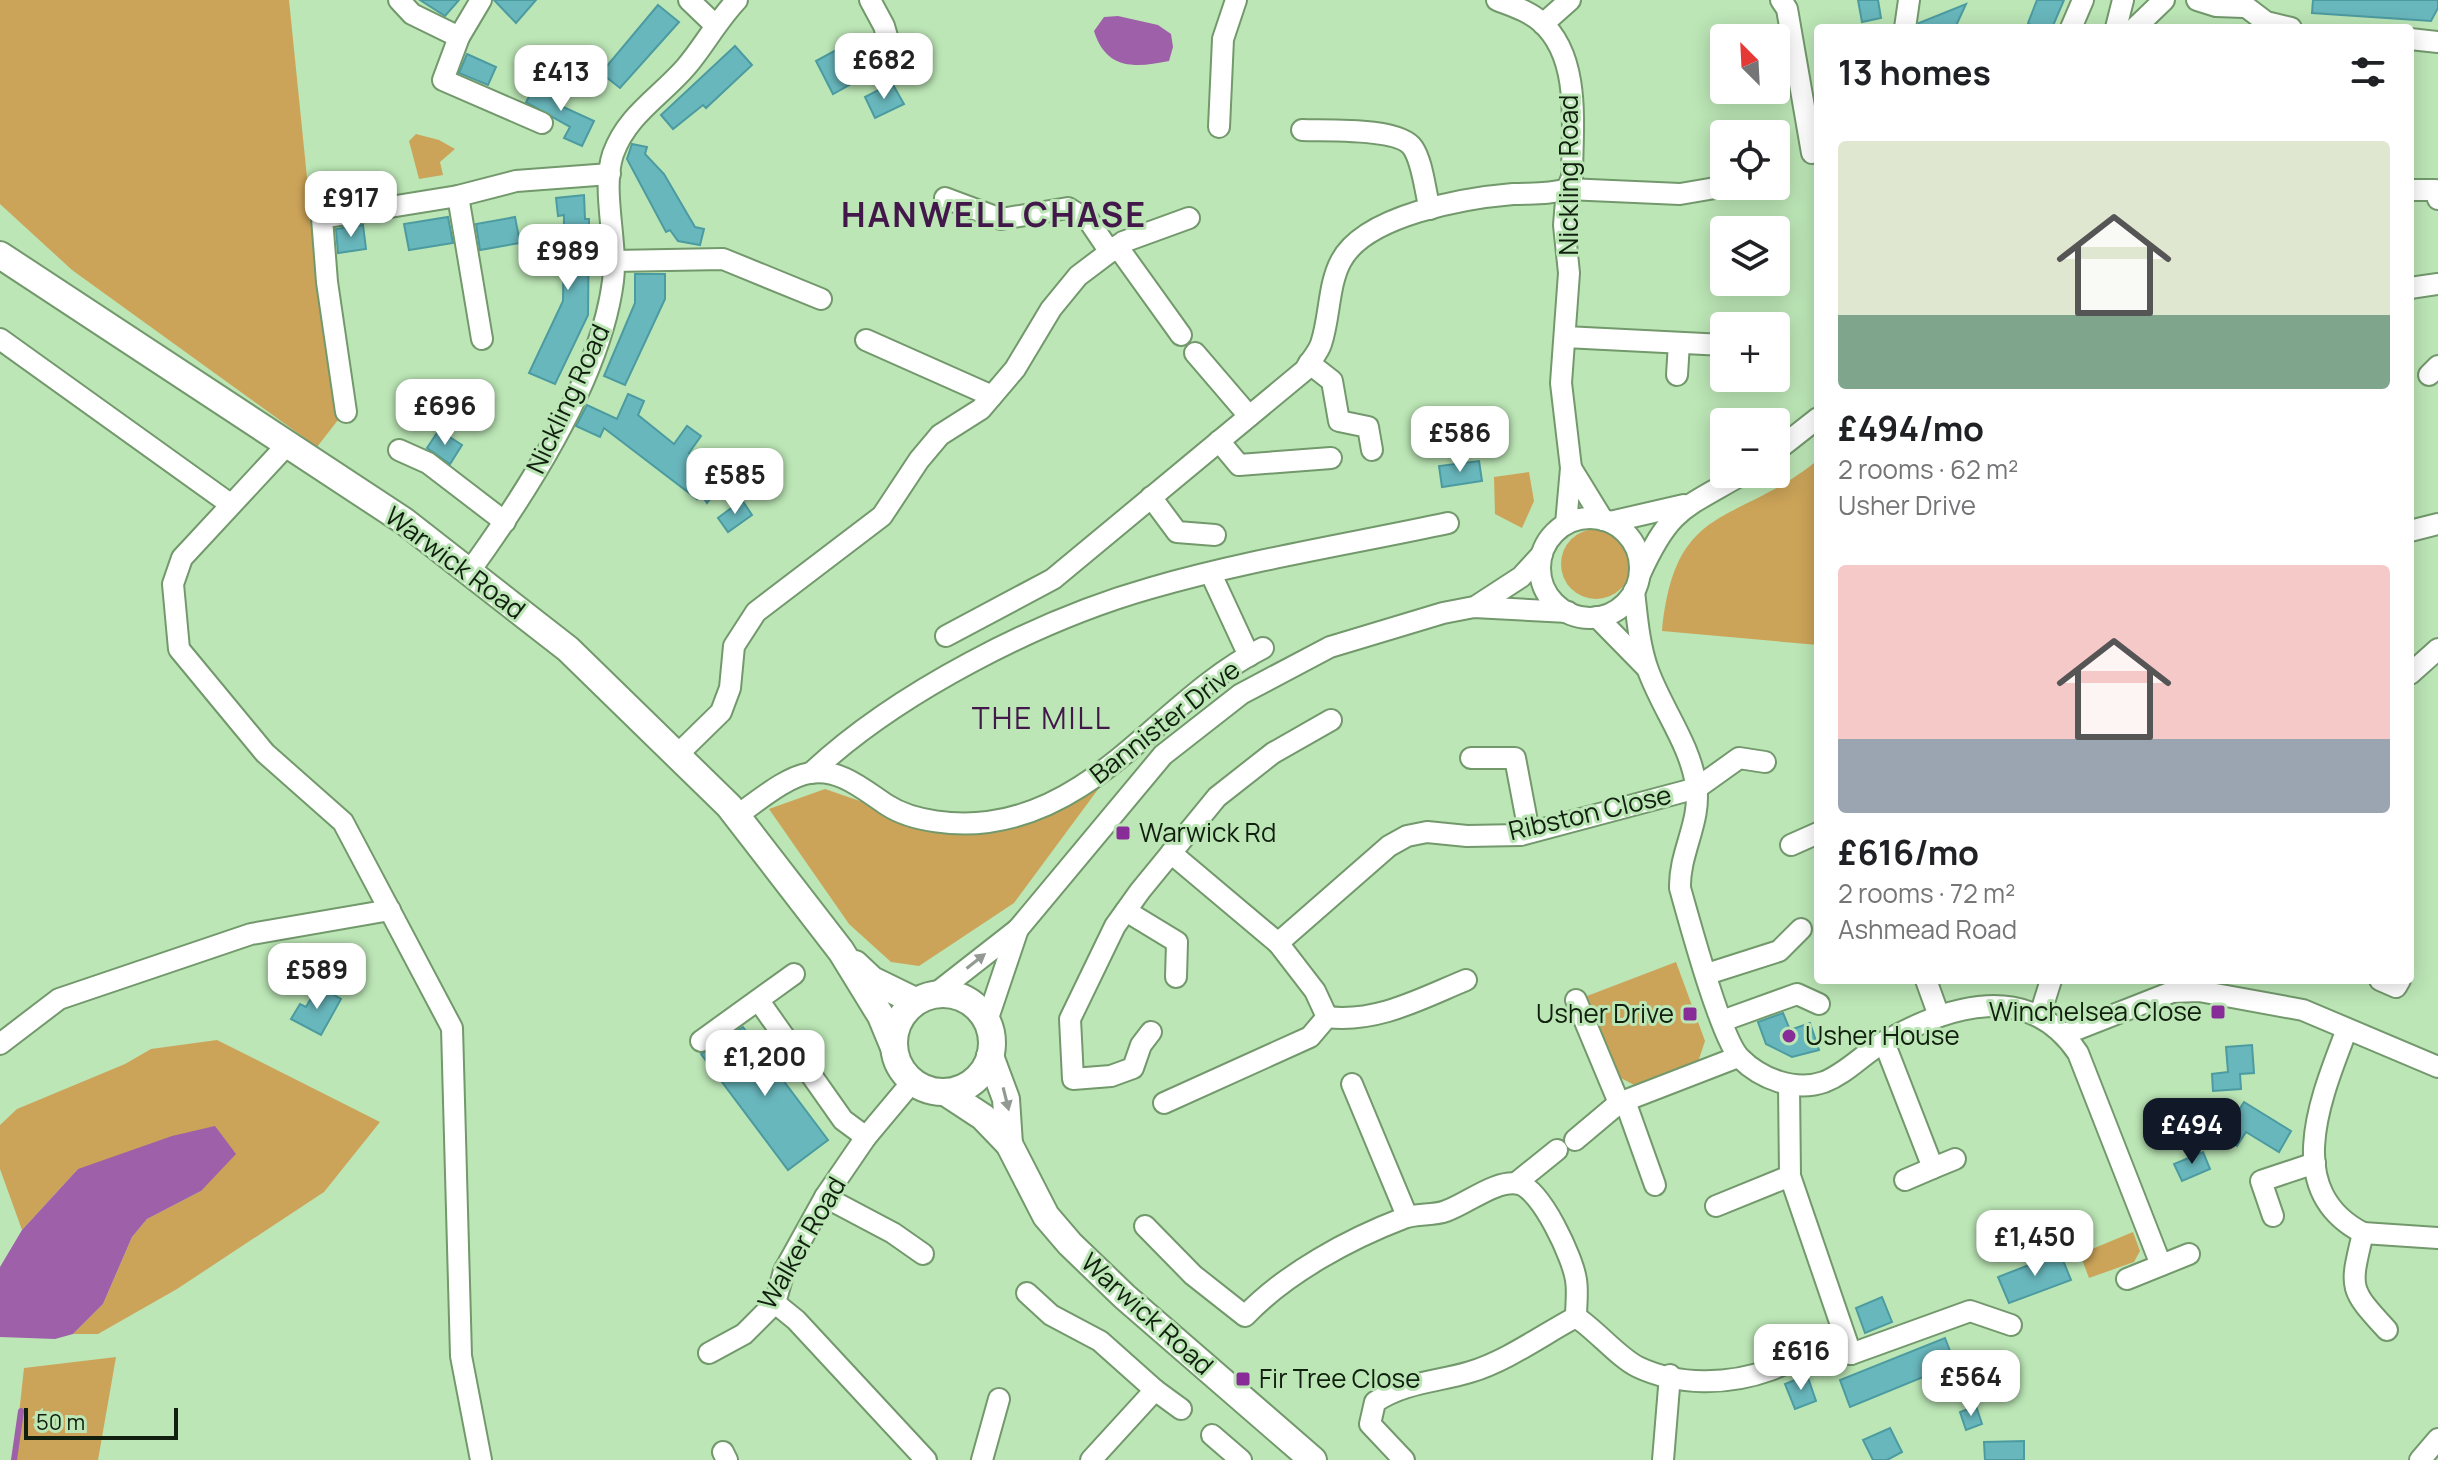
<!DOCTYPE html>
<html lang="en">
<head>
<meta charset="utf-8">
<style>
	:root { --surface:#fff; --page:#f2f2f2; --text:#202124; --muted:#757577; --accent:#111827 }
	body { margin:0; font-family:Manrope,sans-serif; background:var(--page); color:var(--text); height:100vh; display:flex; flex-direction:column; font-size:30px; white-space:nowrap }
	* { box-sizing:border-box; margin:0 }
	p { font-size:26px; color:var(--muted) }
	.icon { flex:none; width:44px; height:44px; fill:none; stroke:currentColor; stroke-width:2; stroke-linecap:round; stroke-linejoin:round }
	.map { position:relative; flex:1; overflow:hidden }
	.drawer { position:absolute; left:1814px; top:24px; width:600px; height:960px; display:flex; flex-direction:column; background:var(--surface); border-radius:8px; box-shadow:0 4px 20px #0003 }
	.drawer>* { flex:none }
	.needle { width:52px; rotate:336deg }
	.tools { position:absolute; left:1710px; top:24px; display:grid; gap:16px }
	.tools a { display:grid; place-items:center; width:80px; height:80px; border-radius:8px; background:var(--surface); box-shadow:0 4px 20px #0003; font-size:40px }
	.scale { position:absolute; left:24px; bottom:20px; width:154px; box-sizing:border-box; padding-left:8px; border:4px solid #101f0e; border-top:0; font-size:22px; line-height:28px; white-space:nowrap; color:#101f0e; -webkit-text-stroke:6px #bce6b6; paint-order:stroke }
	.price { position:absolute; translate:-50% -68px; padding:0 18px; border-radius:16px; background:#fff; color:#222; font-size:26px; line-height:52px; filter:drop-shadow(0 2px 4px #0008) }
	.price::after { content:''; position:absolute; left:50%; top:48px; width:24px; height:18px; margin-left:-12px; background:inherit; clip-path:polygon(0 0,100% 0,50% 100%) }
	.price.active { background:var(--accent); color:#fff }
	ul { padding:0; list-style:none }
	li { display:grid; align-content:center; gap:16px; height:424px; padding:0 24px }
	li span { display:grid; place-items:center; height:248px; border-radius:8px; color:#555 }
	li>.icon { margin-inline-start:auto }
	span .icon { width:144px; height:144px; fill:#fffc; stroke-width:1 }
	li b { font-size:34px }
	h2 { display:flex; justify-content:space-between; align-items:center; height:96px; padding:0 24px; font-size:34px }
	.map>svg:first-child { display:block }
	.green { fill:#cca459 }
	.water { fill:#9f60aa }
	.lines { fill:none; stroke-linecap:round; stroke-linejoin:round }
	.stream { stroke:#9f60aa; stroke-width:6 }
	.building { fill:#68b7bc; stroke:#4c9ba0; stroke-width:2 }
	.minor-casing { stroke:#72986c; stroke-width:24 }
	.major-casing { stroke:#72986c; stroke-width:30 }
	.minor { stroke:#fff; stroke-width:20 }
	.major { stroke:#fff; stroke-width:26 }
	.oneway { fill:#939a93 }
	.poi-dot { fill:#882d98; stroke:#bce6b6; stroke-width:3 }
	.labels { text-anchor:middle; stroke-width:6; stroke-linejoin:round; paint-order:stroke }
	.street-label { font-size:26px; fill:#101f0e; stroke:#bce6b6 }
	.poi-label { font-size:26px; fill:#101f0e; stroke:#bce6b6; text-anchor:start }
	.quarter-label { font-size:30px; letter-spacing:2px; fill:#42174a; stroke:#bce6b6 }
	.district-label { font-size:34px; font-weight:bold; letter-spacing:2px; fill:#42174a; stroke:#bce6b6 }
</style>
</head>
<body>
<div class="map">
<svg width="2438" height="1460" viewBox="0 0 2438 1460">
	<rect width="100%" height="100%" fill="#bce6b6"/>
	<g class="green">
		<path d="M0 0H289L312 227 338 420 317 447 72 270 0 204Z"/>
		<path d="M416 134 439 140 455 149 440 162 443 175 419 179 409 141Z"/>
		<path d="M1818 460V645L1662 631C1675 500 1735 527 1818 460Z"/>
		<path d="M1529 472 1534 501 1522 528 1495 514 1494 477Z"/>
		<circle cx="1596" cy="564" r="35"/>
		<path d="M1102 784 1014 903 919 966 891 962 849 924 769 809 825 789 944 830 1009 827Z"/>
		<path d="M1676 962 1705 1041 1698 1062 1636 1086 1619 1077 1587 996Z"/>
		<path d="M217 1040 380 1122 324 1192 177 1289 98 1334H73L103 1304 132 1237 147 1219 201 1191 78 1169 22 1230 0 1169V1125L17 1109 125 1064 151 1049Z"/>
		<path d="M2133 1232 2140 1251 2134 1262 2089 1278 2080 1254Z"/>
		<path d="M116 1357 98 1460H14L24 1368Z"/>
	</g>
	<g class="water">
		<path d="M1118 16 1158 25 1171 34 1173 47 1169 61C1135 68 1106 70 1094 31L1104 17Z"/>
		<path d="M215 1126 236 1154 201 1191 147 1219 132 1237 103 1304 73 1334 55 1339 0 1337V1267L22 1230 78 1169 172 1136Z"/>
	</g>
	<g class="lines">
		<path class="stream" d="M14 1460 21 1411"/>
	</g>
	<g class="building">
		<path d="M420 0H459L445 16Z"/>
		<path d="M494 0H536L516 23Z"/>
		<path d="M1858 0H1878L1881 18 1862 22Z"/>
		<path d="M2037 0H2064L2052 28H2036L2028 23Z"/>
		<path d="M2313 0H2438V8L2431 21 2312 13Z"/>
		<path d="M1966 4 1955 28H1918L1919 23Z"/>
		<path d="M658 5 679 22 620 88 601 73Z"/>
		<path d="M735 46 752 65 706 108 703 105 673 129 661 115Z"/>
		<path d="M842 47 858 80 833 94 816 61Z"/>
		<path d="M467 54 496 67 488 85 459 73Z"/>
		<path d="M537 82 566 97 561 106 594 121 582 146 564 138 570 127 526 102Z"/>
		<path d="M892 83 904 104 875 118 865 97Z"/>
		<path d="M632 144 647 147 645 154 664 174 695 227 704 229 700 245 678 241 670 230 666 232 627 159Z"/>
		<path d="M584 195 585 219H589L588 315 555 384 529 373 563 301 564 215 558 216 556 198Z"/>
		<path d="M448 217 453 243 409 250 404 224Z"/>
		<path d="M515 217 520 243 480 250 476 224Z"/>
		<path d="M363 225 366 249 338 253 336 229Z"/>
		<path d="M635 274H665V299L625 385 604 376 635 303Z"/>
		<path d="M628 394 644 401 638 415 674 444 687 426 701 436 689 453 724 481 707 503 701 494 697 499 604 428 600 437 576 426 587 405 617 419Z"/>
		<path d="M439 430 462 445 450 464 427 448Z"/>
		<path d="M1479 461 1482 481 1442 487 1439 466Z"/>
		<path d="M742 500 752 515 728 532 718 518Z"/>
		<path d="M318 986 341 999 321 1035 291 1019 300 1004 306 1007Z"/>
		<path d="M1783 1013 1790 1030 1810 1023 1819 1050 1792 1057 1766 1044 1758 1022Z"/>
		<path d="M743 1027 828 1140 788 1170 701 1054Z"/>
		<path d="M2252 1045 2254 1073 2240 1074 2241 1089 2213 1091 2212 1074 2228 1072 2226 1047Z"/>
		<path d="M2244 1102 2291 1131 2279 1152 2246 1132 2237 1146 2222 1137Z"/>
		<path d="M2203 1152 2210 1169 2182 1181 2174 1164Z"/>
		<path d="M2060 1253 2071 1280 2009 1303 1998 1277Z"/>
		<path d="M1882 1297 1892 1322 1865 1333 1856 1308Z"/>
		<path d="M1945 1338 1955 1364 1850 1407 1840 1380Z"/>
		<path d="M1807 1375 1816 1401 1795 1409 1785 1384Z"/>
		<path d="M1976 1406 1982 1424 1966 1430 1960 1412Z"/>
		<path d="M1890 1428 1902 1452 1887 1460H1873L1863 1440Z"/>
		<path d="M2024 1441V1460H1985L1984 1442Z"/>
	</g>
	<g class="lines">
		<defs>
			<g id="minor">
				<path d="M399 0 412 14 459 37"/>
				<path d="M481 0 459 37 443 80 542 123"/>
				<path d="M689 0 714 24"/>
				<path d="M870 0 884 26 897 71"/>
				<path d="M1497 0C1512 6 1529 11 1541 22 1582 58 1572 129 1572 177L1567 189 1564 225 1569 273 1561 383 1571 468 1566 524"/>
				<path d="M1781 0 1787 9 1812 153"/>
				<path d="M2197 0 2216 6 2243 7"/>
				<path d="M2237 0 2266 22 2291 28"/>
				<path d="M1543 24 1570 0"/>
				<path d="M1905 28 1909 0"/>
				<path d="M2071 28 2083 0"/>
				<path d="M2116 28 2123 0"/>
				<path d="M2135 28 2164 0"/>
				<path d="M2410 39 2438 42"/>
				<path d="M1219 127 1223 39 1236 0"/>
				<path d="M1302 130C1326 131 1400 127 1413 148 1423 163 1425 192 1430 209"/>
				<path d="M2410 190H2435L2438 199"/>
				<path d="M458 196 482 339"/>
				<path d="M945 198 1001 219 1068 208 1089 221 1110 252"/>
				<path d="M1117 246 1181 335"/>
				<path d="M613 261 723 259 821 299"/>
				<path d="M2410 288 2438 284"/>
				<path d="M1565 337 1724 345"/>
				<path d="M0 339 230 504"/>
				<path d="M866 340 992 396"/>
				<path d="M1195 353 1249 416"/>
				<path d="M1309 363 1332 381 1339 421 1368 427 1372 450"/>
				<path d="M1677 375 1679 343"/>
				<path d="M2429 375 2438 366"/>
				<path d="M346 412 327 282 322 218 458 196 516 181 610 174"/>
				<path d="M1219 441 1239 465 1331 458"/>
				<path d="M286 446 182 558 173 584 179 649 265 753 343 822 452 1028 461 1356 481 1460"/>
				<path d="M399 450 428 463 505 522"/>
				<path d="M1776 451 1818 418"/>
				<path d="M1571 468 1603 520"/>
				<path d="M1151 497 1177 532 1215 535"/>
				<circle cx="1590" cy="568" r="50"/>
				<path d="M1610 522 1684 505"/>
				<path d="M2410 531 2438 524"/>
				<path d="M469 572C525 495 601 377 613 281 618 243 601 190 613 154 627 115 660 97 686 67 704 46 717 21 737 0"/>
				<path d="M1211 574 1249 656"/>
				<path d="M1640 574C1670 508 1683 509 1743 474"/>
				<path d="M1634 591C1637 617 1639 645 1648 670 1662 709 1690 744 1696 785 1702 821 1679 852 1680 888 1689 920 1721 1039 1740 1058 1761 1079 1795 1092 1824 1082 1847 1073 1863 1054 1884 1042 1949 1005 2029 980 2078 1053L2161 1265"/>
				<path d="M1478 605 1521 577 1542 554"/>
				<path d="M1597 617 1646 667"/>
				<path d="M946 636 1053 579 1305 370C1310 361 1318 353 1321 344 1330 318 1328 285 1341 261 1365 215 1465 198 1513 194 1532 193 1548 195 1567 189L1680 194 1727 186"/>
				<path d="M2410 674 2438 649"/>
				<path d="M676 756 721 712 730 688 734 646 756 612 882 516 919 460 940 435 981 409 1015 369 1051 309 1078 276 1123 242 1189 218"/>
				<path d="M1471 758H1515L1529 832"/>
				<path d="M811 773C896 693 1038 620 1151 588 1248 560 1350 544 1448 523"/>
				<path d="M736 816C757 802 785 777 810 773 840 768 864 790 887 805 913 822 957 826 988 822 1103 807 1165 697 1263 648"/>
				<path d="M1791 845 1818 833"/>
				<path d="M1171 853 1278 943"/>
				<path d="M1126 911 1177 942 1176 977"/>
				<path d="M1707 974 1779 951 1801 929"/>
				<path d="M1926 980 1939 1016"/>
				<path d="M2380 980 2396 987 2400 980"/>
				<path d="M935 994 1018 929 1163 755 1241 694 1330 647 1443 613 1474 607 1568 612"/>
				<path d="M1576 1000 1619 1103"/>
				<path d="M759 1001 843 1120 866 1137"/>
				<path d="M2040 1015 2051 980"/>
				<path d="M1327 1017 1315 991 1278 943 1389 846 1407 836 1427 832 1467 836 1521 835 1697 788 1739 758 1765 762"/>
				<path d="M1327 1017C1377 1023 1420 999 1466 980"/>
				<path d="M987 1021 1018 929"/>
				<path d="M1722 1021 1797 994 1819 1004"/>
				<path d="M2347 1029C2322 1095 2280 1190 2363 1233 2350 1288 2348 1288 2387 1330"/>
				<path d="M1151 1032 1141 1045 1133 1068 1111 1076 1073 1079 1070 1019 1115 926 1140 891 1217 797 1273 753 1331 720"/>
				<path d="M2065 1034 2172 992 2199 991 2303 1010 2438 1067"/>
				<path d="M701 1041 794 974"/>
				<path d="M1884 1042 1933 1168 1955 1159"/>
				<path d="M0 1044 59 999 251 934 390 910"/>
				<path d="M1352 1084 1407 1216"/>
				<path d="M1625 1101 1655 1185"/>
				<path d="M1164 1103 1310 1037 1327 1017"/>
				<path d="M1575 1140 1619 1103 1738 1057"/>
				<path d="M1905 1180 1933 1168"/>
				<path d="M1516 1183 1557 1150"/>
				<path d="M825 1197 893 1233 923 1254"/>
				<path d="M1716 1206 1790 1176"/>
				<path d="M2273 1216 2261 1181 2315 1163"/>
				<path d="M1145 1226 1193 1275 1245 1316C1286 1273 1349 1239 1404 1218 1417 1213 1433 1216 1446 1211 1467 1204 1496 1179 1519 1184 1541 1189 1573 1258 1576 1280 1578 1292 1576 1305 1576 1317"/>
				<path d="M2363 1233 2438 1238"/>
				<path d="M2127 1279 2189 1254"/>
				<path d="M1027 1293 1051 1315 1100 1341 1155 1390 1091 1460"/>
				<path d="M775 1303 796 1320 926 1460"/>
				<path d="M1576 1317C1596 1330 1619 1358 1638 1367 1678 1386 1729 1385 1770 1370 1804 1357 1814 1346 1851 1354L1790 1176 1789 1085"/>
				<path d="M709 1353 744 1334 775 1303 784 1271 825 1197 866 1137 912 1082"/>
				<path d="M1851 1354 1970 1311 2011 1325"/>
				<path d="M1155 1390 1181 1409"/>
				<path d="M1212 1435 1241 1460"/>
				<path d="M723 1452 727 1460"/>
				<path d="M982 1460 999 1399"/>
				<path d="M1404 1460 1370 1424 1375 1402C1405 1382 1437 1382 1470 1372 1507 1361 1542 1335 1576 1317"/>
				<path d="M1663 1460 1670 1375"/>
				<path d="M2420 1460 2438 1439"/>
			</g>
			<g id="major">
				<path d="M0 255 404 521 568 649 729 806 841 951 881 1016 893 1045"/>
				<path d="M855 964 872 980 915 1001"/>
				<circle cx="943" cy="1043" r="49"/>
				<path d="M990 1056 1006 1099 1009 1144"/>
				<path d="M945 1092 983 1117 1009 1144 1046 1216 1070 1244 1125 1297 1313 1460"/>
			</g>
		</defs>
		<use href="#minor" class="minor-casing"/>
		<use href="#major" class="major-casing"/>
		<use href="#minor" class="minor"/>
		<use href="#major" class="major"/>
	</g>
	<defs><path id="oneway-solid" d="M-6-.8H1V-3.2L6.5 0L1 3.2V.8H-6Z" transform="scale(2)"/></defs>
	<g class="oneway">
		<use href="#oneway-solid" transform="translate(976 961) rotate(-38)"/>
		<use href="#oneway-solid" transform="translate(1006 1099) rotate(76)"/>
	</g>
	<g class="poi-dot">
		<rect x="1115" y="825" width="16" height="16" rx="4"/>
		<rect x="2210" y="1004" width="16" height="16" rx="4"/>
		<rect x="1682" y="1006" width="16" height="16" rx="4"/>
		<circle cx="1789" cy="1036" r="8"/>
		<rect x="1235" y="1371" width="16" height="16" rx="4"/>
	</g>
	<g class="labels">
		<g class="street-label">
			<text transform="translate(1569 175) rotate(-90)" y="9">Nickling Road</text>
			<text transform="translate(568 399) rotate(-65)" y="9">Nickling Road</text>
			<text transform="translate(455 563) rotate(37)" y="9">Warwick Road</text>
			<text transform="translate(1165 722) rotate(-38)" y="9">Bannister Drive</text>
			<text transform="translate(1590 813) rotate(-13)" y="9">Ribston Close</text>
			<text transform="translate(802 1243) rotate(-60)" y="9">Walker Road</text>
			<text transform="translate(1147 1314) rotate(42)" y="9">Warwick Road</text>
		</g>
		<g class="poi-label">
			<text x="1139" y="842">Warwick Rd</text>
			<text x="2202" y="1021" text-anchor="end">Winchelsea Close</text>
			<text x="1674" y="1023" text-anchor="end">Usher Drive</text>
			<text x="1805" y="1045">Usher House</text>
			<text x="1259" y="1388">Fir Tree Close</text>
		</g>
		<g class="quarter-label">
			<text x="1042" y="729">THE MILL</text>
		</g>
		<g class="district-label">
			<text x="994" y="227">HANWELL CHASE</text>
		</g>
	</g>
</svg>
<div class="tools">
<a><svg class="needle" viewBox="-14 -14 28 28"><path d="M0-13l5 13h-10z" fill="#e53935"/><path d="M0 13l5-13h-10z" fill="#757577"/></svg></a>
<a><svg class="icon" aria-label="locate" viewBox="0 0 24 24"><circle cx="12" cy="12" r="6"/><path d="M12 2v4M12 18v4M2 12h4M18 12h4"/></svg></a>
<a><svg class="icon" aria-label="layers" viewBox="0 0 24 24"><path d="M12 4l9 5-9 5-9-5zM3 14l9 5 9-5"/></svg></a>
<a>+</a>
<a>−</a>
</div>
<div class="scale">50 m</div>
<b class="price" style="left:884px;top:101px">£682</b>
<b class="price" style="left:561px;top:113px">£413</b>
<b class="price" style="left:351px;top:239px">£917</b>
<b class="price" style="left:568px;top:292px">£989</b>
<b class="price" style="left:445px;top:447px">£696</b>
<b class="price" style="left:1460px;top:474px">£586</b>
<b class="price" style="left:735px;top:516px">£585</b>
<b class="price" style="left:317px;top:1011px">£589</b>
<b class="price" style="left:765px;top:1098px">£1,200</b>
<b class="price active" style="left:2192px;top:1166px">£494</b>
<b class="price" style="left:2035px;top:1278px">£1,450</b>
<b class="price" style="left:1801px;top:1392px">£616</b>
<b class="price" style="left:1971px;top:1418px">£564</b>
<section class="drawer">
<h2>13 homes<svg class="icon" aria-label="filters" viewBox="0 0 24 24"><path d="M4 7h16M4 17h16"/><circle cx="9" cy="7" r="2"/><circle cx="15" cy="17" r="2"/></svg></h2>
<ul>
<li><span style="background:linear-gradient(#dfe7d0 70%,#7fa58c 0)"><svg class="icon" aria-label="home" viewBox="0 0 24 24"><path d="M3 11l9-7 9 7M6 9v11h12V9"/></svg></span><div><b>£494/mo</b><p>2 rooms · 62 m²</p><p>Usher Drive</p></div></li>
<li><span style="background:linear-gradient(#f6c9c9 70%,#9aa5b1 0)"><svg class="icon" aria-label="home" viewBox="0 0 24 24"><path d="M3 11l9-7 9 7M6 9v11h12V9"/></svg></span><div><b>£616/mo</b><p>2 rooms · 72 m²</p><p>Ashmead Road</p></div></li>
</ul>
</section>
</div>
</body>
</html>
